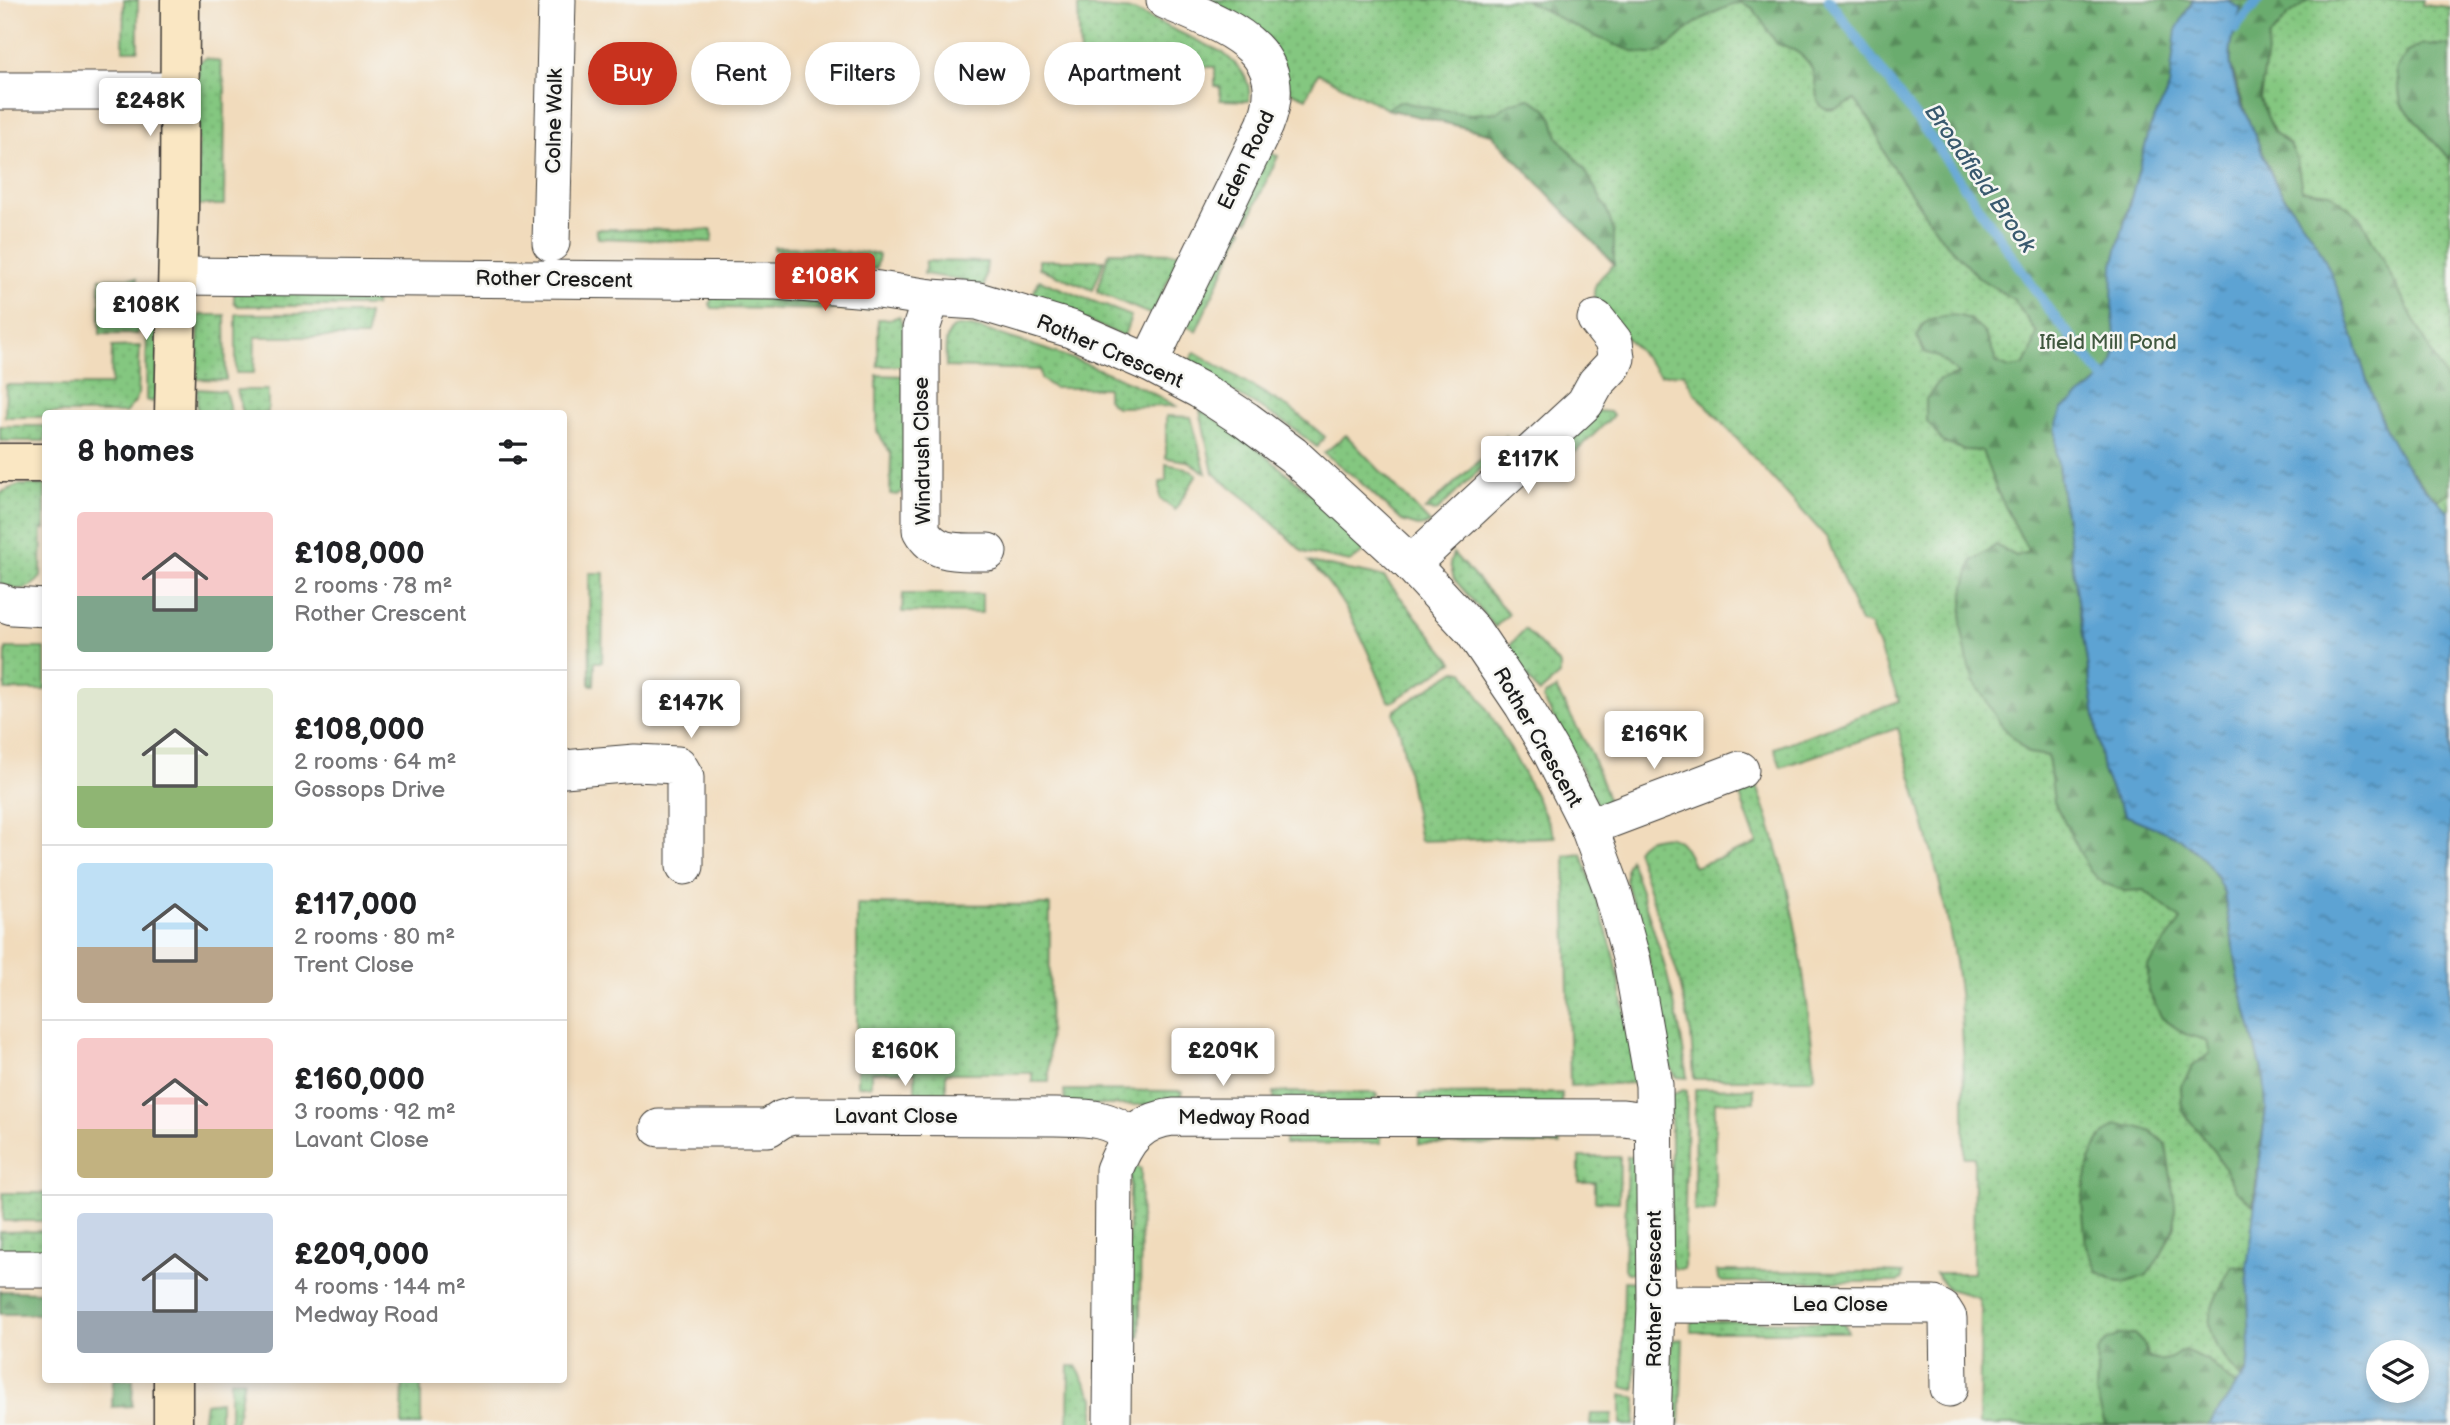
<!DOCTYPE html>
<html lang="en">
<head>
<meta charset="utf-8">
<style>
	:root { --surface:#fff; --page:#f2f2f2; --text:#202124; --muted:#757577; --line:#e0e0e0; --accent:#c8321e }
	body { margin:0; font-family:"Balsamiq Sans",sans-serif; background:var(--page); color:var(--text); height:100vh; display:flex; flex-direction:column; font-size:26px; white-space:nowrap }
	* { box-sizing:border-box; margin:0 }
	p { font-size:23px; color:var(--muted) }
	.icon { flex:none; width:38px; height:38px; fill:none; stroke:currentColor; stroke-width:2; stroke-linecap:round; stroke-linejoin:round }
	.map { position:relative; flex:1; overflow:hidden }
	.panel { position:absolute; left:42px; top:410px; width:525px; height:973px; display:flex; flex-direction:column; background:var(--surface); border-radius:7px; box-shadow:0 4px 10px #0003 }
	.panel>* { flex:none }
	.hud { position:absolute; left:588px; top:42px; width:665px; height:63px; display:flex; gap:14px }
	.tools { position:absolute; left:2366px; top:1340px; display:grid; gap:14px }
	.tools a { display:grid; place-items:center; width:63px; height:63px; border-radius:50%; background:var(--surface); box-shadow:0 4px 10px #0003; font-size:35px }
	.price { position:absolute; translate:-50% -60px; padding:0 16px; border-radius:7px; background:#fff; color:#222; font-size:23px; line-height:46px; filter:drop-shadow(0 2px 4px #0008) }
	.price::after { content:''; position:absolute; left:50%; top:42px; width:21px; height:16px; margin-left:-10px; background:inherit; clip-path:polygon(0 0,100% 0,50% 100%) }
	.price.selected { background:var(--accent); color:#fff }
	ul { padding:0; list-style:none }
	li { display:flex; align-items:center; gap:21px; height:175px; padding:0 35px }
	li+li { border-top:2px solid var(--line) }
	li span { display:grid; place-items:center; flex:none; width:196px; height:140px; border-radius:7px; color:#555 }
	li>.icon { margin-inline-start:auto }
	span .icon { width:84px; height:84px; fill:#fffc; stroke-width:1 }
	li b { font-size:30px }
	h2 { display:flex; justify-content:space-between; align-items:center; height:84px; padding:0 35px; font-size:30px }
	.tag { padding:0 24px; border-radius:32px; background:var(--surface); box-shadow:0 4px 10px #0003; font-size:24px; line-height:63px }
	.tag.selected { background:var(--accent); color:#fff }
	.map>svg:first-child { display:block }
	.green { fill:url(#green-dots); stroke:#50724e; stroke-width:2; fill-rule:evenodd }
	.forest { fill:url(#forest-firs); stroke:#446445; stroke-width:2 }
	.water { fill:url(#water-ripples); stroke:#3c6078; stroke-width:2; fill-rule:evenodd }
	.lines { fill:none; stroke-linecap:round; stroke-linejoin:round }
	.stream { stroke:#5da3d3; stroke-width:10 }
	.street-casing { stroke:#3c3934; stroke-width:39 }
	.secondary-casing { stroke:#3c3934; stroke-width:41 }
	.street { stroke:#fff; stroke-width:37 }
	.secondary { stroke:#fae7c3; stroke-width:38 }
	.labels { text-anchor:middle; stroke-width:5; stroke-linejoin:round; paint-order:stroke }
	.street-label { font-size:21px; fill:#1c1c1c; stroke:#f6f6f2 }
	.park-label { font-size:21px; fill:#40583f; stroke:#f6f6f2 }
	.water-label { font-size:23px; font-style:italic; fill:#39596e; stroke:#f6f6f2 }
</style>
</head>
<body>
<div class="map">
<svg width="2450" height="1425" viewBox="0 0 2450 1425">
	<defs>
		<pattern id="green-dots" width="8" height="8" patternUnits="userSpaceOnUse" patternTransform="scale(1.75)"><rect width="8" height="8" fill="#84c780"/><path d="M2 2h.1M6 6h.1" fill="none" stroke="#71aa6e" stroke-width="1.8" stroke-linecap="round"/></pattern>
		<pattern id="forest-firs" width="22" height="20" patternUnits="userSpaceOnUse" patternTransform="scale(1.75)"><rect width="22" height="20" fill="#6bac6e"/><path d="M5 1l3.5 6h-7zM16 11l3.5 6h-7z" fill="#578b5a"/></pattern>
		<pattern id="water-ripples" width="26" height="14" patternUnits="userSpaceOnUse" patternTransform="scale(1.75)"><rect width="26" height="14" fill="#5da3d3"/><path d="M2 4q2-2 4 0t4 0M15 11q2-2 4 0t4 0" fill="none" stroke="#4c84aa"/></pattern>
	</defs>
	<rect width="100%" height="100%" fill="#f6f6f2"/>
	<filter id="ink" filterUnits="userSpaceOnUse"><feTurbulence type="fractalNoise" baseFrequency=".0143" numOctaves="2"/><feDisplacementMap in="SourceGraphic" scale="14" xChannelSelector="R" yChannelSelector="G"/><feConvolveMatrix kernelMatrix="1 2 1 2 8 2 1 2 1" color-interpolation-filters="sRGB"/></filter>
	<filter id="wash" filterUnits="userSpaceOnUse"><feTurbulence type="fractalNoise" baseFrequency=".00686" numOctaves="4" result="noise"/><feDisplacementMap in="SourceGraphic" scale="28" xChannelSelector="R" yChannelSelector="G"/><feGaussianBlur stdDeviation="1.57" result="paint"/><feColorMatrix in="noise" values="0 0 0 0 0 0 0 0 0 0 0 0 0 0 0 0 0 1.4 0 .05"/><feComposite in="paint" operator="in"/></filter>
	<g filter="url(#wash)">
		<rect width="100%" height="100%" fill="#f1dbbc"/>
		<g class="green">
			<path d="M124 0H138V50H123Z"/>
			<path d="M1198 0H2423L2422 5 2450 8V1425H1979L1981 1309 1978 1297 1948 1289 1935 1273H1973L1974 1157H1964C1964 1109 1965 1061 1961 1013 1953 916 1924 822 1898 728L1781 767 1774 748 1899 701 1870 625 1860 623 1827 538 1695 393 1684 373 1660 375 1595 302C1590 283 1602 277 1614 264L1492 134 1387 109 1318 73 1306 98 1285 89ZM2378 1353H2417V1391H2378Z"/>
			<path d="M1078 6 1134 11 1222 52C1239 66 1252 78 1249 101L1220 100V87L1215 86V67H1154L1153 60 1080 58Z"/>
			<path d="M206 58 220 62 225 87 224 205H198V63Z"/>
			<path d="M1266 152 1278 156 1248 221 1236 215Z"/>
			<path d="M1232 224 1243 229 1196 331 1184 325Z"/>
			<path d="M596 229 712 230V242L598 238Z"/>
			<path d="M774 247 829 248 837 252 875 253 879 255 876 269 830 262 781 261 782 252 774 250Z"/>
			<path d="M1109 252 1181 253 1152 315 1097 292Z"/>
			<path d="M1039 260H1104L1093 290 1039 268Z"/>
			<path d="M926 261 987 262 984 288 960 280 924 274Z"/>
			<path d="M100 278H137L138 334H100Z"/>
			<path d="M1039 280 1131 316 1124 336 1031 299Z"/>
			<path d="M376 292 375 306H238L234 302V293Z"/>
			<path d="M712 296 869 301 868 310 712 308 710 304Z"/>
			<path d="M236 314H368L367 337H255L254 373H236Z"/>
			<path d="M147 315 160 316 156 396 153 402 146 400Z"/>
			<path d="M199 315H225L226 380 197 379Z"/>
			<path d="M899 316 905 331V366H878V319H892Z"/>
			<path d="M957 326C979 326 1000 335 1020 341 1074 358 1127 378 1176 406L1116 407 1107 399V388H1054L1041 379 1040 370 946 367C946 353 942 333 957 326Z"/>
			<path d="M140 346 138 395 135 402 125 413H46L45 417H5L6 385H111L112 347Z"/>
			<path d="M1195 352 1294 411 1325 437 1317 447 1286 423 1187 365Z"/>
			<path d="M877 375 905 376 904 491 897 495 890 494 891 454 877 431Z"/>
			<path d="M197 389 225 391 231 413H197Z"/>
			<path d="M237 390H268V413H243Z"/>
			<path d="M1200 410 1237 432 1373 545 1350 562 1303 552 1254 505 1213 473Z"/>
			<path d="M1596 411 1610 412 1613 416C1588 439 1564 469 1530 477Z"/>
			<path d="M1166 416 1191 417 1206 473 1187 461 1166 458Z"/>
			<rect x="0" y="426" width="45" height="15"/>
			<path d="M1346 435 1431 524 1418 526 1402 521 1357 479 1324 453Z"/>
			<path d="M1507 435 1493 457 1437 511 1425 510Z"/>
			<path d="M1166 464 1186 468 1197 475 1175 510 1160 499V482L1166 481Z"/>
			<path d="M18 485H45V529H42L41 577C29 592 16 592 0 583V493Z"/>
			<path d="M1453 553 1509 614 1495 627 1454 579 1450 564Z"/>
			<path d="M1309 562 1384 577 1453 662 1392 702 1388 701C1369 652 1348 599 1309 562Z"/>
			<path d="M589 573H604L602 662H595L594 685H590Z"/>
			<path d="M903 594H982V613L902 612Z"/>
			<path d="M1525 629 1560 665V675L1539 693 1507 648Z"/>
			<path d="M6 648H45V690H5Z"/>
			<path d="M1456 671 1464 672C1498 725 1529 779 1555 837L1420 841 1401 736 1394 714 1395 710Z"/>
			<path d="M1556 689 1591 753 1610 805 1597 806 1573 751 1543 699 1545 695Z"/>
			<path d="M1752 773C1791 871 1805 971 1815 1075L1811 1079H1694L1691 1034 1679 979 1636 850C1641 842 1646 840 1654 838 1679 831 1685 847 1694 867L1757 844 1735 782Z"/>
			<path d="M1582 854 1615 958 1636 1075 1634 1083 1570 1086 1565 856Z"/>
			<path d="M1630 859C1656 935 1678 998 1687 1078L1676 1077 1667 1061 1647 950 1626 881V868Z"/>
			<path d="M857 904 1050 905 1049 1082H1032V1073H946V1099H915V1072H871V1086H857Z"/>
			<path d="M1754 1088V1102H1715V1212L1694 1211 1695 1089Z"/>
			<path d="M1064 1090 1182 1091 1180 1100 1164 1105H1065Z"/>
			<path d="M1683 1090 1687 1091 1684 1269H1675L1671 1265V1095Z"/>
			<path d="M1274 1092 1375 1093 1378 1096 1371 1102 1274 1105Z"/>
			<path d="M1562 1093V1107L1420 1108 1419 1094Z"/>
			<path d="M1285 1131H1380L1381 1143 1285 1144Z"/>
			<path d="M1419 1132 1559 1135 1560 1145 1419 1144Z"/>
			<path d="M1627 1156H1637L1638 1273H1627L1624 1269Z"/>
			<path d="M1579 1157H1620L1619 1202 1595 1201V1182H1579Z"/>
			<path d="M1131 1163 1141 1169 1140 1337 1125 1336Z"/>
			<rect x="3" y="1193" width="42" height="28"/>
			<path d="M45 1231V1258H0V1232Z"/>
			<path d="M1717 1271 1876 1272 1903 1273 1902 1279 1897 1282H1723L1718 1279Z"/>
			<path d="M1624 1281 1637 1282 1635 1390 1622 1387Z"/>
			<path d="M1694 1321 1844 1322 1848 1332H1691V1324Z"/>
			<path d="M1683 1339 1680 1424 1667 1421 1672 1340Z"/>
			<path d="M1069 1366H1076L1094 1398V1425H1068Z"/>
			<path d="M230 1379H244L236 1425H230Z"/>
			<path d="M403 1379H421V1425H402Z"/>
			<path d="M1621 1395 1636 1398 1635 1425H1621Z"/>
			<path d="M220 1401V1425H202L205 1403Z"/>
			<path d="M1591 1414H1612V1425H1590Z"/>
		</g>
		<g class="forest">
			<path d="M1525 0H2193L2184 15 2169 88 2150 128 2113 265 2116 348 2113 363 2103 377 2080 398 2056 452 2103 771 2113 795 2127 816 2180 838 2203 858 2215 874 2224 893 2240 985 2264 1078 2266 1108 2253 1204 2236 1191 2216 1153 2182 1111 2181 1086 2193 1066 2210 1053 2207 1040 2185 1034 2162 1018 2148 991V966L2181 920 2144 890 2125 891 2103 883 2089 870 2054 802 2048 756 2028 753 2002 726 1974 682 1969 668 1961 626 1965 586 1972 561 1996 545 2016 556 2029 552 1996 489 1982 451 1965 450 1944 443 1926 420V399L1940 380 1959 374 1938 357 1924 352 1917 337 1923 324C1929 321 1937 317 1944 316 1975 310 1990 337 1996 362L2009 368 2023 366 2031 352 2037 333 2014 300 1979 278 1943 240 1888 160 1872 123 1855 100C1805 130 1822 84 1810 65 1802 53 1790 47 1777 44L1753 8 1740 2C1725 8 1710 13 1696 23 1682 32 1674 45 1658 53 1636 63 1549 12 1525 0Z"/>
			<path d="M2227 0H2310L2288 16 2269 38 2260 99 2274 132 2290 145 2297 159 2302 190 2330 193 2360 217 2450 388V492L2436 501 2398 456 2376 410 2342 302 2319 248 2276 184 2247 117 2231 65V46L2235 29Z"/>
			<path d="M2423 44 2450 46V160L2401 104 2396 70 2407 52Z"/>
			<path d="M1528 98 1546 108 1553 119 1558 137 1584 168 1606 208 1614 232V264L1492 134 1387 109 1399 101 1444 111 1471 114 1497 112 1510 103Z"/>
			<path d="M2116 1125 2137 1127 2152 1132 2166 1144 2175 1204V1226L2161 1255 2147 1275 2127 1282 2113 1280 2098 1272 2086 1246 2082 1202 2089 1162 2101 1137Z"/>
			<path d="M2232 1266 2247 1268C2248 1292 2258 1363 2242 1379 2199 1331 2202 1321 2232 1266Z"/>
			<path d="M0 1291 45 1292V1314H0Z"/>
			<path d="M2134 1334 2144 1344 2148 1358C2163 1363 2171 1359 2184 1350L2208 1360 2236 1386 2209 1425H2105L2096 1393 2098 1352 2107 1340 2119 1335Z"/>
			<path d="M113 1379H133L132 1406 112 1407Z"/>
		</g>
		<path class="water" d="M2193 0H2227L2241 9C2236 27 2228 47 2231 66 2235 94 2249 121 2260 147 2265 159 2270 174 2277 186 2290 207 2307 226 2319 248 2366 336 2364 447 2450 511V1425H2209L2236 1386 2248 1373 2250 1349 2247 1268 2266 1108 2264 1078 2240 985 2224 893 2215 874 2203 858 2180 838 2127 816 2113 795 2103 771 2056 452V426L2062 409 2092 387 2103 377 2113 363 2116 348 2112 303 2113 265 2150 128 2169 88 2176 30ZM2378 1353H2417V1391H2378Z"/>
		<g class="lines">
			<g class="stream">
				<path d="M1829 0 1936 145 2049 310 2103 377"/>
				<path d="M2235 29 2259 0"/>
			</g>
		</g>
	</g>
	<g filter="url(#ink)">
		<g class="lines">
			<defs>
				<g id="street">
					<path d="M0 91H180"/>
					<path d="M551 243 557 0"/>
					<path d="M178 276 777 281 879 290 931 298 978 301 1071 329 1149 363 1200 390 1246 420 1293 455 1411 564 1473 631 1523 705 1551 752 1589 827 1613 892 1632 961 1654 1085 1656 1304 1652 1425"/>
					<path d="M931 298 921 329V530C936 557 961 551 988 552"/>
					<path d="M1149 363 1265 125C1296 47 1221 25 1165 0"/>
					<path d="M1411 564 1585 403 1596 383 1613 365 1616 358 1614 342 1596 319"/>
					<path d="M0 602 12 606 46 608"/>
					<path d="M564 769 635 763 678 765 685 777V866"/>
					<path d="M1589 827 1740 770"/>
					<path d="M659 1128H768L782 1119 793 1116 1055 1117C1090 1118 1103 1116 1133 1136"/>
					<path d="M0 1269H46"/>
					<path d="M1656 1304 1934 1305 1943 1310 1948 1318 1949 1388"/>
					<path d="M1112 1425 1114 1170C1126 1140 1139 1121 1173 1117L1623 1118 1655 1122"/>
				</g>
				<g id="secondary">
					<path d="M174 413 179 212 180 0"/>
					<path d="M0 463H46"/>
					<path d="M173 1425V1379"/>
				</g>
			</defs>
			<use href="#street" class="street-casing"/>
			<use href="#secondary" class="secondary-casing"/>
			<use href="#street" class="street"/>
			<use href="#secondary" class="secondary"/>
		</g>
	</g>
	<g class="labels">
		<g class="street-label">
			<text transform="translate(554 121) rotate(-89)" y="7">Colne Walk</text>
			<text transform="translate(1246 160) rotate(-65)" y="7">Eden Road</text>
			<text transform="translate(554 279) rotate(1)" y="7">Rother Crescent</text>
			<text transform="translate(1110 351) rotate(23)" y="7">Rother Crescent</text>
			<text transform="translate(922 451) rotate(-91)" y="7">Windrush Close</text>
			<text transform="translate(1538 737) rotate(60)" y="7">Rother Crescent</text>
			<text x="896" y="1123">Lavant Close</text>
			<text x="1244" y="1124">Medway Road</text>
			<text transform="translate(1654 1289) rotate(-90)" y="7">Rother Crescent</text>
			<text x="1840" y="1311">Lea Close</text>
		</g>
		<g class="park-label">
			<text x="2108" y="349">Ifield Mill Pond</text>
		</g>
		<g class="water-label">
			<text transform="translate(1981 178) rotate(55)" y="8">Broadfield Brook</text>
		</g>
	</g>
</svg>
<div class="tools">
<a><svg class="icon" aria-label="layers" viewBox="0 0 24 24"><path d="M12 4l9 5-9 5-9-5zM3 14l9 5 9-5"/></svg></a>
</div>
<b class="price" style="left:150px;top:138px">£248K</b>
<b class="price selected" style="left:825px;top:313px">£108K</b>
<b class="price" style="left:146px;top:342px">£108K</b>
<b class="price" style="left:1528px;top:496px">£117K</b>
<b class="price" style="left:691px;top:740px">£147K</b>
<b class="price" style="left:1654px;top:771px">£169K</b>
<b class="price" style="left:905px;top:1088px">£160K</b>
<b class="price" style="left:1223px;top:1088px">£209K</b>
<div class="hud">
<a class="tag selected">Buy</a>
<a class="tag">Rent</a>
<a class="tag">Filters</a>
<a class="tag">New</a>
<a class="tag">Apartment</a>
</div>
<section class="panel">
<h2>8 homes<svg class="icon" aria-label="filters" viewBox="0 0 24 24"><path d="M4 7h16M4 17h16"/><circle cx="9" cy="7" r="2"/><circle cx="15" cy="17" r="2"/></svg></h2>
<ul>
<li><span style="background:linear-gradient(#f6c9c9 60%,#7fa58c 0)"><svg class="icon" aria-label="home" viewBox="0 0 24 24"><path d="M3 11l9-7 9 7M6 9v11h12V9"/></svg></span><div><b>£108,000</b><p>2 rooms · 78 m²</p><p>Rother Crescent</p></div></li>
<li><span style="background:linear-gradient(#dfe7d0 70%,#8fb573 0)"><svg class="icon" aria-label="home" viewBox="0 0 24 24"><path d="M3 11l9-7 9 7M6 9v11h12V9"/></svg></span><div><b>£108,000</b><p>2 rooms · 64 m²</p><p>Gossops Drive</p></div></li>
<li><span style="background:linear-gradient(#bfe0f5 60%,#b9a48a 0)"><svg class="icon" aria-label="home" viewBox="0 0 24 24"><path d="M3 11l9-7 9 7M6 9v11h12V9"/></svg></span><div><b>£117,000</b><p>2 rooms · 80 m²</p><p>Trent Close</p></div></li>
<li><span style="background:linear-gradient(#f6c9c9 65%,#c2b280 0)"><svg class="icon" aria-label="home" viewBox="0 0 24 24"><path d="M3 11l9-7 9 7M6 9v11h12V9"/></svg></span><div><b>£160,000</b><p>3 rooms · 92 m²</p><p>Lavant Close</p></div></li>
<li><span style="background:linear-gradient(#c9d6e8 70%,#9aa5b1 0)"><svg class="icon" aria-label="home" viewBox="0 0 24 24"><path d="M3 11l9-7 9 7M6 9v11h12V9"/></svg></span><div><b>£209,000</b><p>4 rooms · 144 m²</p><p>Medway Road</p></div></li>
</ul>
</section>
</div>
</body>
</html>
